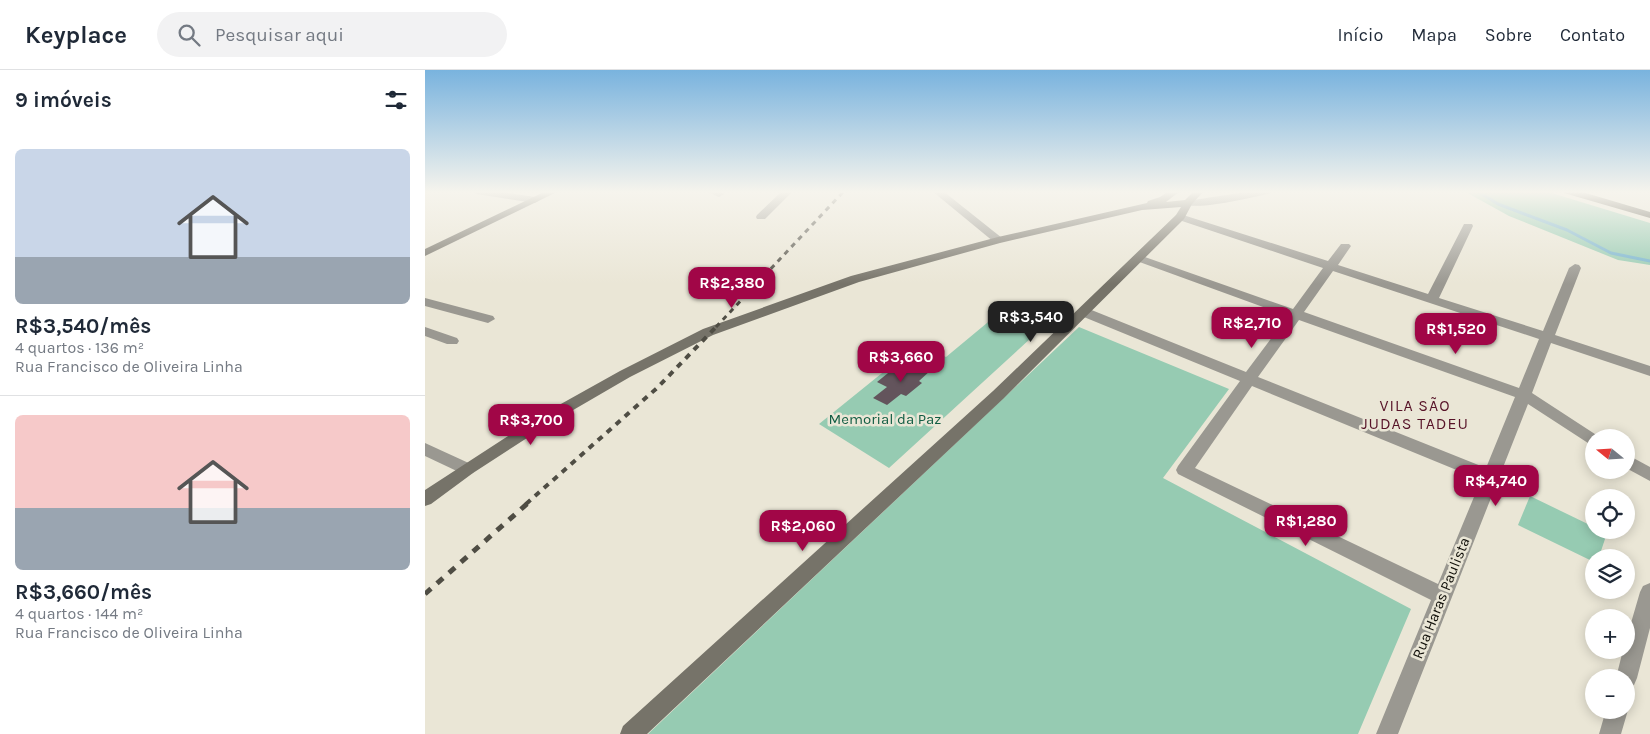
<!DOCTYPE html>
<html lang="pt">
<head>
<meta charset="utf-8">
<style>
	:root { --surface:#fff; --page:#f2f2f3; --text:#1f2937; --muted:#747a83; --line:#e0e1e3; --accent:#a10647 }
	body { margin:0; font-family:Karla,sans-serif; background:var(--page); color:var(--text); height:100vh; display:flex; flex-direction:column; font-size:19px; white-space:nowrap }
	* { box-sizing:border-box; margin:0 }
	p { font-size:16px; color:var(--muted) }
	.icon { flex:none; width:28px; height:28px; fill:none; stroke:currentColor; stroke-width:2; stroke-linecap:round; stroke-linejoin:round }
	.map { position:relative; flex:1; overflow:hidden }
	.details { display:flex; flex-direction:column; background:var(--surface); width:425px }
	.details>* { flex:none }
	.needle { width:32px; rotate:288deg }
	.fabs { position:absolute; left:1160px; top:359px; display:grid; gap:10px }
	.fabs a { display:grid; place-items:center; width:50px; height:50px; border-radius:50%; background:var(--surface); box-shadow:0 2px 12px #0003; font-size:25px }
	.price { position:absolute; translate:-50% -42px; padding:0 11px; border-radius:10px; background:var(--accent); color:#fff; font-size:16px; line-height:32px; filter:drop-shadow(0 1px 2px #0008) }
	.price::after { content:''; position:absolute; left:50%; top:30px; width:15px; height:11px; margin-left:-8px; background:inherit; clip-path:polygon(0 0,100% 0,50% 100%) }
	.price.active { background:#222; color:#fff }
	ul { padding:0; list-style:none }
	li { display:grid; align-content:center; gap:10px; height:265px; padding:0 15px }
	li+li { border-top:1px solid var(--line) }
	li span { display:grid; place-items:center; height:155px; border-radius:8px; color:#555 }
	li>.icon { margin-inline-start:auto }
	span .icon { width:90px; height:90px; fill:#fffc; stroke-width:1 }
	li b { font-size:21px }
	h2 { display:flex; justify-content:space-between; align-items:center; height:60px; padding:0 15px; font-size:21px }
	header { display:flex; align-items:center; gap:30px; box-sizing:border-box; height:70px; padding:0 25px; background:var(--surface); border-bottom:1px solid var(--line) }
	header strong { font-size:24px }
	nav { display:flex; gap:28px; margin-inline-start:auto; font-size:18px }
	.search { width:350px; height:45px; background:var(--page); display:flex; align-items:center; gap:12px; box-sizing:border-box; padding:0 18px; border-radius:28px; color:var(--muted); font-size:19px }
	main { display:flex; flex:1; min-height:0 }
	.map>svg:first-child { display:block }
	.green { fill:#96cbb2 }
	.lines { fill:none; stroke-linecap:round; stroke-linejoin:round }
	.stream { stroke:#74b2ce; stroke-width:3 }
	.building { fill:#63545c }
	.street { fill:#9a9891; fill-rule:evenodd }
	.secondary { fill:#767369; fill-rule:evenodd }
	.primary { fill:#5c594d; fill-rule:evenodd }
	.rail-far2 { stroke:#4f4d44; stroke-width:3; stroke-dasharray:5 5; stroke-linecap:butt }
	.rail-far1 { stroke:#4f4d44; stroke-width:4; stroke-dasharray:6 6; stroke-linecap:butt }
	.rail { stroke:#4f4d44; stroke-width:5; stroke-dasharray:8 8; stroke-linecap:butt }
	.labels { text-anchor:middle; stroke-width:5; stroke-linejoin:round; paint-order:stroke }
	.park-label { font-size:15px; fill:#115d43; stroke:#eae6d6 }
	.street-label { font-size:15px; fill:#100f09; stroke:#eae6d6 }
	.neighbourhood-label { font-size:16px; letter-spacing:1px; fill:#571328; stroke:#eae6d6 }
</style>
</head>
<body>
<header>
<strong>Keyplace</strong>
<div class="search"><svg class="icon" aria-label="search" viewBox="0 0 24 24"><circle cx="10" cy="10" r="6"/><path d="M15 15l6 6"/></svg>Pesquisar aqui</div>
<nav><a>Início</a><a>Mapa</a><a>Sobre</a><a>Contato</a></nav>
</header>
<main>
<section class="details">
<h2>9 imóveis<svg class="icon" aria-label="filters" viewBox="0 0 24 24"><path d="M4 7h16M4 17h16"/><circle cx="9" cy="7" r="2"/><circle cx="15" cy="17" r="2"/></svg></h2>
<ul>
<li><span style="background:linear-gradient(#c9d6e8 70%,#9aa5b1 0)"><svg class="icon" aria-label="home" viewBox="0 0 24 24"><path d="M3 11l9-7 9 7M6 9v11h12V9"/></svg></span><div><b>R$3,540/mês</b><p>4 quartos · 136 m²</p><p>Rua Francisco de Oliveira Linha</p></div></li>
<li><span style="background:linear-gradient(#f6c9c9 60%,#9aa5b1 0)"><svg class="icon" aria-label="home" viewBox="0 0 24 24"><path d="M3 11l9-7 9 7M6 9v11h12V9"/></svg></span><div><b>R$3,660/mês</b><p>4 quartos · 144 m²</p><p>Rua Francisco de Oliveira Linha</p></div></li>
</ul>
</section>
<div class="map">
<svg width="1225" height="664" viewBox="0 0 1225 664">
	<rect width="100%" height="100%" fill="#eae6d6"/>
	<g class="green">
		<path d="M1039 121H1120L1225 153V195L1193 190 1084 146Z"/>
		<path d="M574 243 629 247 464 398 394 354 493 274 521 287Z"/>
		<path d="M654 257 804 319 738 408 986 539 933 664H223Z"/>
		<path d="M1105 426 1169 457V460H1176L1182 463 1174 487 1169 488V492L1093 455Z"/>
	</g>
	<g class="lines">
		<path class="stream" d="M1052 121 1073 134 1142 160 1186 183 1225 191"/>
	</g>
	<path class="building" d="M491 294 506 300 494 311 497 313 481 326 476 324 462 335 448 328 462 317 452 312 468 299 479 304Z"/>
	<g class="lines">
		<g class="street">
			<path d="M46 121H70L110 127 115 130 110 133 51 124Z"/>
			<path d="M280 121H295L299 124 294 127Z"/>
			<path d="M357 121H368L340 149H332L331 147 332 145Z"/>
			<path d="M507 121H518L577 168 579 170 577 172H569Z"/>
			<path d="M828 121H848L843 124C828 127 768 142 758 133 761 130 817 123 828 121Z"/>
			<path d="M755 144 903 191 916 174H924L926 176 913 195 1003 224 1038 156 1039 154H1047L1048 156 1014 228 1118 261 1144 198 1150 194 1154 195 1156 198 1130 265 1225 296V306L1126 273 1107 323 1176 368H1169V375L1163 373 1103 334 973 664H951L1006 530 753 404 751 400 753 396 815 311 654 245 653 242 659 238 664 239 821 302 863 246 709 190 707 188 709 186H717L868 239 898 198 751 149 750 147 751 145ZM908 201 1114 269 1094 318 879 242ZM874 250 1090 327 1061 398 833 307ZM827 316 1056 410 1013 514 770 398Z"/>
			<path d="M0 228 68 246 70 249 63 253 0 236Z"/>
			<path d="M0 257 32 268 34 271 32 274H22L0 266Z"/>
			<path d="M0 373 48 395 50 399 48 403 42 405 36 403 0 386Z"/>
			<path d="M1201 384 1225 397V411L1201 398Z"/>
			<path d="M1225 513V558L1212 608 1209 615 1201 618V608H1191L1198 580H1201V570L1215 522 1218 516Z"/>
			<path d="M1201 636 1203 640 1196 664H1174L1181 640H1201Z"/>
		</g>
		<g class="secondary">
			<path d="M121 121H134L0 186V179Z"/>
			<path d="M744 121H755L741 132 760 130 769 121H779L767 134 759 149 578 329 222 664H195L198 656 568 321 751 145 756 137 717 140 575 173 434 212 288 265 205 307 119 357 48 403 6 434 0 436V420L109 349 195 301 278 259 426 206 573 167 722 133 723 131 735 127Z"/>
		</g>
		<path class="primary" d="M1138 121H1154L1225 142V148L1139 123Z"/>
		<path class="rail-far2" d="M291 257 419 121"/>
		<path class="rail-far1" d="M101 434 232 318 292 256"/>
		<path class="rail" d="M0 524 103 433"/>
	</g>
	<linearGradient id="sky" x2="0" y2="1"><stop stop-color="#79b3de"/><stop offset="0.57" stop-color="#f6f4ed"/><stop offset="1" stop-color="#f6f4ed" stop-opacity="0"/></linearGradient>
	<rect width="1225" height="214" fill="url(#sky)"/>
	<g class="labels">
		<g class="park-label">
			<text x="460" y="354">Memorial da Paz</text>
		</g>
		<g class="street-label">
			<text transform="translate(1016 528) rotate(-68)" y="5">Rua Haras Paulista</text>
		</g>
		<g class="neighbourhood-label">
			<text x="990" y="341">VILA SÃO<tspan x="990" dy="18">JUDAS TADEU</tspan></text>
		</g>
	</g>
</svg>
<div class="fabs">
<a><svg class="needle" viewBox="-14 -14 28 28"><path d="M0-13l5 13h-10z" fill="#e53935"/><path d="M0 13l5-13h-10z" fill="#747a83"/></svg></a>
<a><svg class="icon" aria-label="locate" viewBox="0 0 24 24"><circle cx="12" cy="12" r="6"/><path d="M12 2v4M12 18v4M2 12h4M18 12h4"/></svg></a>
<a><svg class="icon" aria-label="layers" viewBox="0 0 24 24"><path d="M12 4l9 5-9 5-9-5zM3 14l9 5 9-5"/></svg></a>
<a>+</a>
<a>−</a>
</div>
<b class="price" style="left:307px;top:239px">R$2,380</b>
<b class="price active" style="left:606px;top:273px">R$3,540</b>
<b class="price" style="left:827px;top:279px">R$2,710</b>
<b class="price" style="left:1031px;top:285px">R$1,520</b>
<b class="price" style="left:476px;top:313px">R$3,660</b>
<b class="price" style="left:106px;top:376px">R$3,700</b>
<b class="price" style="left:1071px;top:437px">R$4,740</b>
<b class="price" style="left:881px;top:477px">R$1,280</b>
<b class="price" style="left:378px;top:482px">R$2,060</b>
</div>
</main>
</body>
</html>
